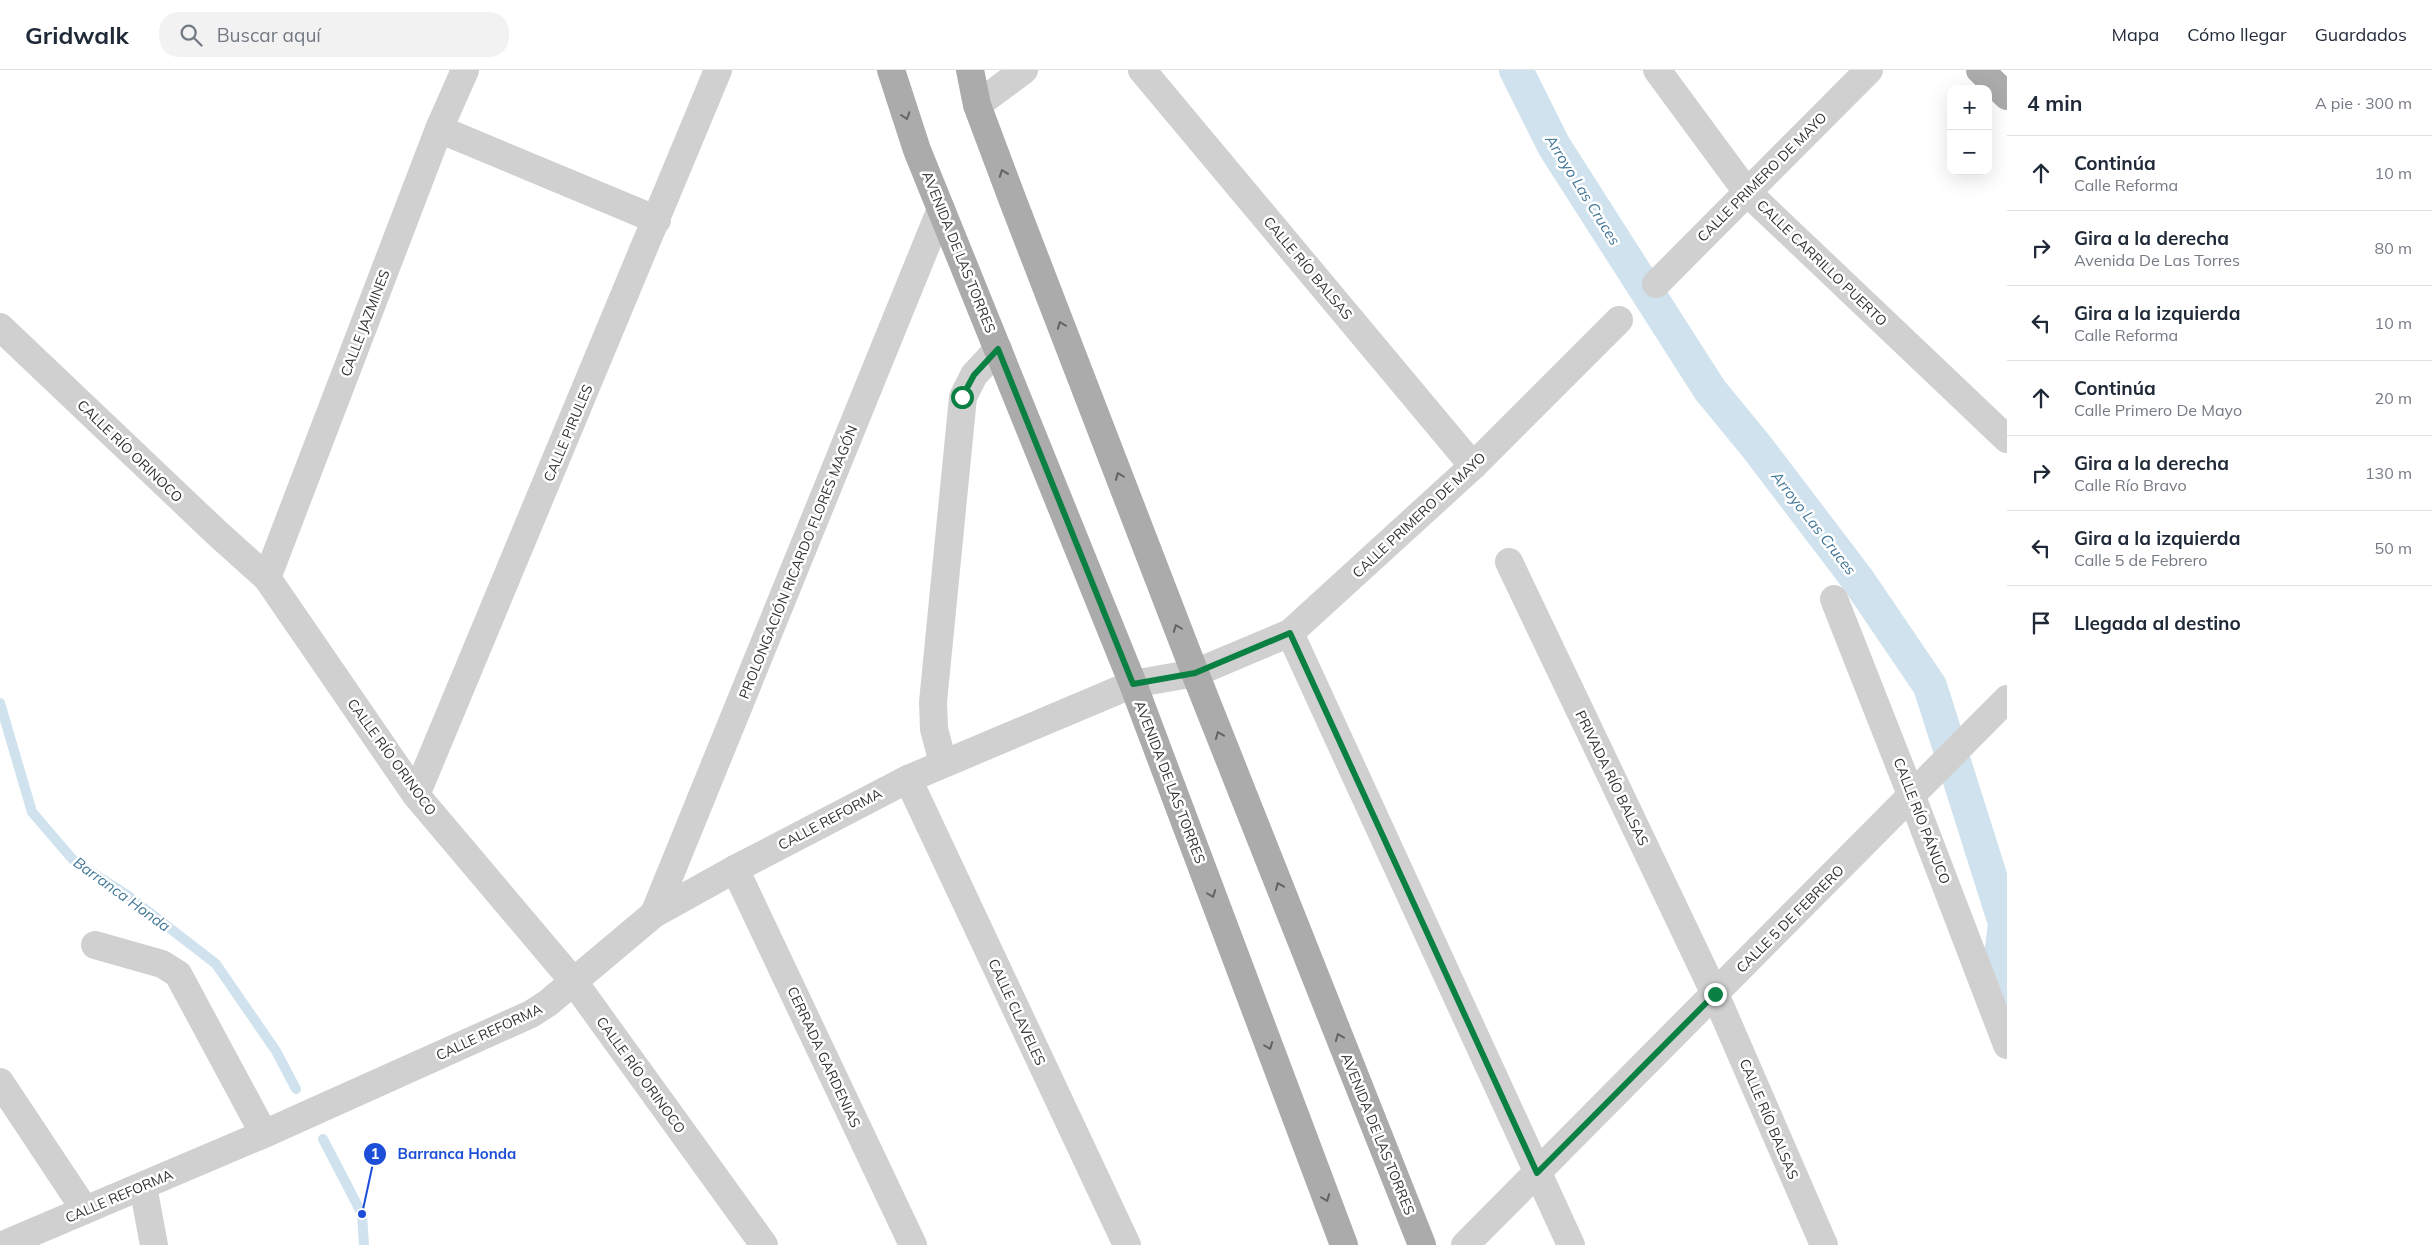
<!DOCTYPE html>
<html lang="es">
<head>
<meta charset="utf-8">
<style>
	:root { --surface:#fff; --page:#f2f2f3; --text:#1f2937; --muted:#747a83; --line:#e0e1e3 }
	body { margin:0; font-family:Mulish,sans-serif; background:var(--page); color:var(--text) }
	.controls { position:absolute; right:15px; top:15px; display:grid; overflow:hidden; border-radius:10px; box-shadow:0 5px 20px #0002 }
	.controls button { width:45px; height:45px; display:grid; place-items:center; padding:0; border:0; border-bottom:1px solid var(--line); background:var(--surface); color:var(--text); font:25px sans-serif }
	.stop { position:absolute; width:15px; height:15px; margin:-11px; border:4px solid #0b8043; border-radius:50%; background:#fff }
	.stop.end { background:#0b8043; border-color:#fff; box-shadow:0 1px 5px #0008 }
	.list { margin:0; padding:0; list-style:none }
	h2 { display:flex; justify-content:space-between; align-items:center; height:65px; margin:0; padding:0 20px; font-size:21px }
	h2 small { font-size:16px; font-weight:400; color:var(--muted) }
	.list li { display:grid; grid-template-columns:32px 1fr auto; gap:15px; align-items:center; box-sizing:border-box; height:75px; padding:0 20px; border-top:1px solid var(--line) }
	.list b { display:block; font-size:19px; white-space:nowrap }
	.list p { margin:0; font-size:16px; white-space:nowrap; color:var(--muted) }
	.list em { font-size:16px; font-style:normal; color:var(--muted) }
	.icon { flex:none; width:28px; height:28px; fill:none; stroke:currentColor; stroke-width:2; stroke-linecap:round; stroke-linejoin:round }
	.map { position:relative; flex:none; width:2007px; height:1175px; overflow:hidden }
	header { display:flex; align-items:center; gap:30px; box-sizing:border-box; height:70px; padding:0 25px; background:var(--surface); border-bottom:1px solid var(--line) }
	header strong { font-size:24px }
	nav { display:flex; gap:28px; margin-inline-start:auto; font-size:18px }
	.search { width:350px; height:45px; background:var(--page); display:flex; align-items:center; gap:12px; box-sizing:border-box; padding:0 18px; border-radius:20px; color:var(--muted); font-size:19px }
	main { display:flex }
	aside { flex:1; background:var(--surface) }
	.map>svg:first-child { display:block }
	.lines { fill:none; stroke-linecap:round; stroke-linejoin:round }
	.stream { stroke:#cfe2ee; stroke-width:10 }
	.canal { stroke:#cfe2ee; stroke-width:34 }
	.minor { stroke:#d0d0d0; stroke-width:28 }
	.major { stroke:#ababab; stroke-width:28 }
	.oneway { stroke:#636363 }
	.route { stroke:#0b8043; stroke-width:6 }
	.labels { text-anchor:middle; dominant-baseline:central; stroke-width:5; stroke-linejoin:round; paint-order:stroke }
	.street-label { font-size:14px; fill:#333; stroke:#fff }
	.water-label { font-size:15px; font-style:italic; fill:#3f7597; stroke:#fff }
	.leader { fill:none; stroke:#1d4ed8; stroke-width:2 }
	.callout-dot { fill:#1d4ed8; stroke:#fff; stroke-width:2 }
	.mark-label { font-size:15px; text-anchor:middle; font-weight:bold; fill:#fff }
	.callout-label { font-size:15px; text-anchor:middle; font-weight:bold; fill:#1d4ed8; stroke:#fff; stroke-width:5; stroke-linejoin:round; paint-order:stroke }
</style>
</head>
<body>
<header>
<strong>Gridwalk</strong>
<div class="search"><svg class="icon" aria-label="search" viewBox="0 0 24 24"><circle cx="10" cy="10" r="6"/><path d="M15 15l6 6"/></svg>Buscar aquí</div>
<nav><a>Mapa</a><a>Cómo llegar</a><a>Guardados</a></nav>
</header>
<main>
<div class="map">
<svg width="2007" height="1175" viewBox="0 0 2007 1175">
	<rect width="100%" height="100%" fill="#fff"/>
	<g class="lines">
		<!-- stream -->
		<g class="stream">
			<polyline points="0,633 32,742 74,791 127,825 216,894 276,981 296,1019"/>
			<polyline points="323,1069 362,1144 364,1175"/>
		</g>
		<!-- canal -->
		<polyline class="canal" points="1516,0 1554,76 1710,320 1756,376 1858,510 1930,616 2005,853 1997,920 2007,945"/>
		<!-- minor -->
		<g class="minor">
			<polyline points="1142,0 1473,396"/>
			<polyline points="1657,0 1747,122 2007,369"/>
			<polyline points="977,35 1024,0"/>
			<polyline points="439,59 657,150"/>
			<polyline points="1656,214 1869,0"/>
			<polyline points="0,257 218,464 267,508 416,725 574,912 764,1175"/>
			<polyline points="1509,492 1715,924 1824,1175"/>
			<polyline points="267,508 439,59 465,0"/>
			<polyline points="1834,529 1912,727 2007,975"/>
			<polyline points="1290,563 1571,1175"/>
			<polyline points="943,693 934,659 933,632 963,327 974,305 998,279"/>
			<polyline points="908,709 1127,1175"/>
			<polyline points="416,725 718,0"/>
			<polyline points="735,799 913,1175"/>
			<polyline points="654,844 941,139"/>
			<polyline points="95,875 162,894 178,904 264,1064"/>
			<polyline points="0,1012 85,1140"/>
			<polyline points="143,1116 154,1175"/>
			<polyline points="3,1175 264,1064 531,944 548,933 654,844 735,799 908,709 1133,614 1195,603 1290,563 1473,396 1619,250"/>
			<polyline points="1465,1175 2007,629"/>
		</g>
		<!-- major -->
		<g class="major">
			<polyline points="891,0 917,80 1133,614 1344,1175"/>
			<polyline points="970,0 977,35 1013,131 1195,603 1422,1175"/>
			<polyline points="1980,0 2007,26"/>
		</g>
	</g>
	<!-- one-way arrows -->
	<defs><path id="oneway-chevron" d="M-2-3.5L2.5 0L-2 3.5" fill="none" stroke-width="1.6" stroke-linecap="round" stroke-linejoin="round" transform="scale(1.25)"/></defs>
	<g class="oneway">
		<use href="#oneway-chevron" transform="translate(906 46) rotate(72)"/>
		<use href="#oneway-chevron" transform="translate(1003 103) rotate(-110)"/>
		<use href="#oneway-chevron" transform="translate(1061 255) rotate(-111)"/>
		<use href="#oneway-chevron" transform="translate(1119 406) rotate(-111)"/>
		<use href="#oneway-chevron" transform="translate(1177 558) rotate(-111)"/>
		<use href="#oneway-chevron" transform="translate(1219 665) rotate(-112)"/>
		<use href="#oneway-chevron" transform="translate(1279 816) rotate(-112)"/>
		<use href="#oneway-chevron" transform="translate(1212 824) rotate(69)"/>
		<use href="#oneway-chevron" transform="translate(1339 967) rotate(-112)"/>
		<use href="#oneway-chevron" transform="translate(1269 976) rotate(69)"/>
		<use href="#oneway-chevron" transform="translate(1326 1128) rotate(69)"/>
	</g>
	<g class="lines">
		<!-- route -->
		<polyline class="route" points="962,327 974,305 998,279 1133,614 1195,603 1290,563 1537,1103 1715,924"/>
	</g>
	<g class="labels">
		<!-- street labels -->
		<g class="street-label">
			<text transform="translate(1762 107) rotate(-45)">CALLE PRIMERO DE MAYO</text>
			<text transform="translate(959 182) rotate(68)">AVENIDA DE LAS TORRES</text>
			<text transform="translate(1822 193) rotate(44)">CALLE CARRILLO PUERTO</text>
			<text transform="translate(1308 198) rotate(50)">CALLE RÍO BALSAS</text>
			<text transform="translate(365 253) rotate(-69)">CALLE JAZMINES</text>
			<text transform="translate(568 363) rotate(-67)">CALLE PIRULES</text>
			<text transform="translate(130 381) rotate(44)">CALLE RÍO ORINOCO</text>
			<text transform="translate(1419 445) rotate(-43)">CALLE PRIMERO DE MAYO</text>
			<text transform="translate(798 492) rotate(-68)">PROLONGACIÓN RICARDO FLORES MAGÓN</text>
			<text transform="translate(392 687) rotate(54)">CALLE RÍO ORINOCO</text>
			<text transform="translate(1612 708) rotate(64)">PRIVADA RÍO BALSAS</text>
			<text transform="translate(1170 712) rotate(69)">AVENIDA DE LAS TORRES</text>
			<text transform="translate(830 749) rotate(-28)">CALLE REFORMA</text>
			<text transform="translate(1922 751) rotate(69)">CALLE RÍO PÁNUCO</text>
			<text transform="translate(1790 849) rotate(-45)">CALLE 5 DE FEBRERO</text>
			<text transform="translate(1017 942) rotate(65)">CALLE CLAVELES</text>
			<text transform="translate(489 962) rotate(-25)">CALLE REFORMA</text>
			<text transform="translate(824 987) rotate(65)">CERRADA GARDENIAS</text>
			<text transform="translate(641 1005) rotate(54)">CALLE RÍO ORINOCO</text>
			<text transform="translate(1769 1049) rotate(67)">CALLE RÍO BALSAS</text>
			<text transform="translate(1378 1064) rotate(68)">AVENIDA DE LAS TORRES</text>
			<text transform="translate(119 1126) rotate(-23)">CALLE REFORMA</text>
		</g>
		<!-- water labels -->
		<g class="water-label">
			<text transform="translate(1583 120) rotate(58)">Arroyo Las Cruces</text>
			<text transform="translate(1814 453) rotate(52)">Arroyo Las Cruces</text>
			<text transform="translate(122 824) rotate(36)">Barranca Honda</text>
		</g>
	</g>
	<!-- callouts -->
	<path class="leader" d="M362 1144L375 1084"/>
	<g class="callout-dot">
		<circle cx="362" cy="1144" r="5"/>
		<circle cx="375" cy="1084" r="12"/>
	</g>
	<g class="mark-label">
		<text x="375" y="1089">1</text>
	</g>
	<g class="callout-label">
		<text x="457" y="1089">Barranca Honda</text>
	</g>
</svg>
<div class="controls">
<button>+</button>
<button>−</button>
</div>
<div class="stop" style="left:962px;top:327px"></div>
<div class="stop end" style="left:1715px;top:924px"></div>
</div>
<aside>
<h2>4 min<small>A pie · 300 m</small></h2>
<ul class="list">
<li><svg class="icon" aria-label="ahead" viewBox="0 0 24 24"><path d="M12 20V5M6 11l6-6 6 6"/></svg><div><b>Continúa</b><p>Calle Reforma</p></div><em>10 m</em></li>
<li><svg class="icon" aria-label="right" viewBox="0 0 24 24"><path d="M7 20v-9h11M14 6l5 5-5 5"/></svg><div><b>Gira a la derecha</b><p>Avenida De Las Torres</p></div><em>80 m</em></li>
<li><svg class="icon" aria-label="left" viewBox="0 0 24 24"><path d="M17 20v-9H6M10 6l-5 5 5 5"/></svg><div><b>Gira a la izquierda</b><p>Calle Reforma</p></div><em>10 m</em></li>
<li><svg class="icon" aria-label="ahead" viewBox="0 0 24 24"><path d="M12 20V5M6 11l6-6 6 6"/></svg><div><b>Continúa</b><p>Calle Primero De Mayo</p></div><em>20 m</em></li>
<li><svg class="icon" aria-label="right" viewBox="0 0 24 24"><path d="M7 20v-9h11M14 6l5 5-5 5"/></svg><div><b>Gira a la derecha</b><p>Calle Río Bravo</p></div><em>130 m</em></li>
<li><svg class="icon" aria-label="left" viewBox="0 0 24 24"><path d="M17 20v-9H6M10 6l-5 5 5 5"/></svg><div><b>Gira a la izquierda</b><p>Calle 5 de Febrero</p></div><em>50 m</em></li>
<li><svg class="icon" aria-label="arrive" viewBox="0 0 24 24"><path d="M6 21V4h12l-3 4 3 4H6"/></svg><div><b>Llegada al destino</b></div></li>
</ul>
</aside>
</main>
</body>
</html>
